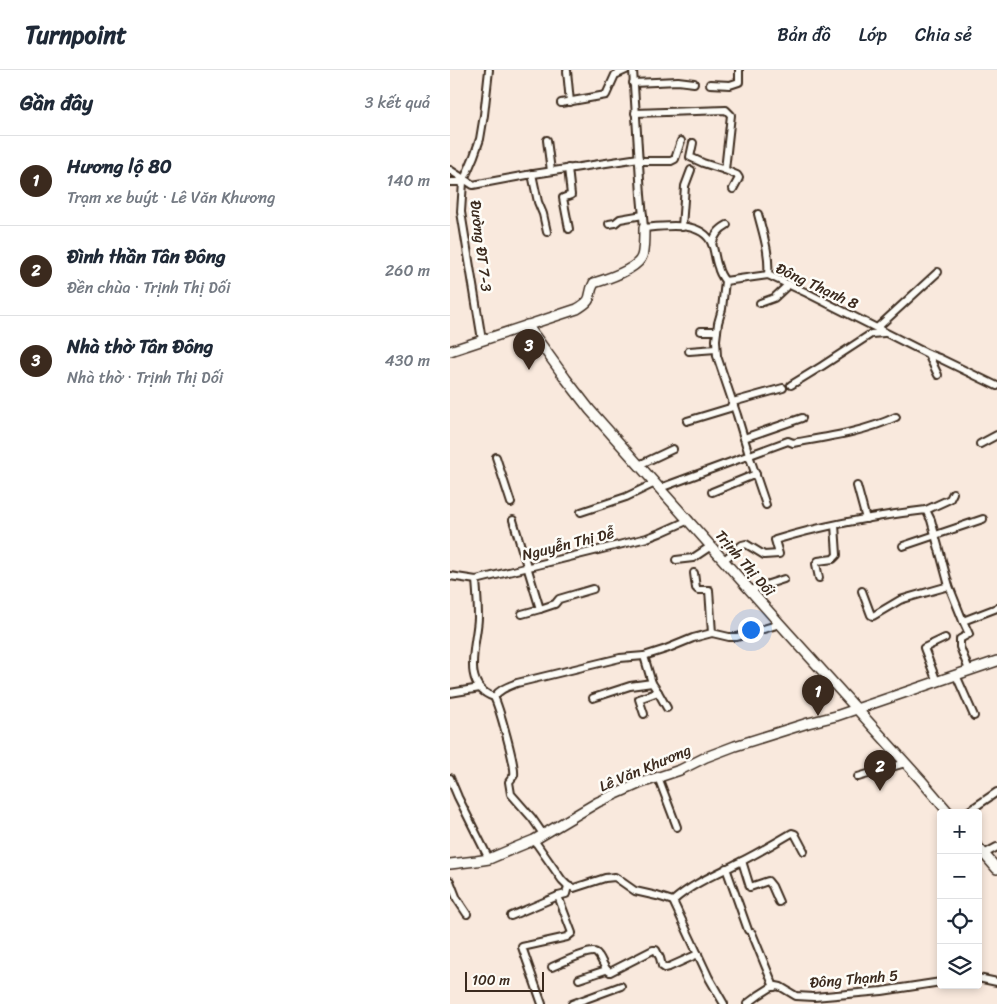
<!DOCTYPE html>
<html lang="vi">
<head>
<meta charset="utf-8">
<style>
	:root { --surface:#fff; --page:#f2f2f3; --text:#1f2937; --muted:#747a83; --line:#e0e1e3; --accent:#3b2a1e }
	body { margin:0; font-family:Sriracha,sans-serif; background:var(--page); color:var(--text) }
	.controls { position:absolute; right:15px; bottom:15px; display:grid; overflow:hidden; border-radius:5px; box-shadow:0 2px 8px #0003 }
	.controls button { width:45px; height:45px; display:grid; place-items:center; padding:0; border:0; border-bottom:1px solid var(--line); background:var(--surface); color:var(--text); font:25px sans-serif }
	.scale { position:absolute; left:15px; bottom:12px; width:79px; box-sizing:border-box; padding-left:5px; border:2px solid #3b2a1e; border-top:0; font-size:14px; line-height:18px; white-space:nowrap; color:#3b2a1e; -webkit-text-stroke:4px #fdfcf7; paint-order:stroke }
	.you { position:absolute; left:300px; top:559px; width:18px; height:18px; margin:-12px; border:4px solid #fff; border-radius:50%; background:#1a73e8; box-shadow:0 0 0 8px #1a73e833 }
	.badge { display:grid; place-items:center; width:32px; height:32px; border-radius:50%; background:var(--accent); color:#fff; font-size:16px; font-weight:700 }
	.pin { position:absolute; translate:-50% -41px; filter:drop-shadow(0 1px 2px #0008) }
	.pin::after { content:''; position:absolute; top:26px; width:18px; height:15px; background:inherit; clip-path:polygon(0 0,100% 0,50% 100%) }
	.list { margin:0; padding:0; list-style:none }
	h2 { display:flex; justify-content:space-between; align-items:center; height:65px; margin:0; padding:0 20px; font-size:21px }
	h2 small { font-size:16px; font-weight:400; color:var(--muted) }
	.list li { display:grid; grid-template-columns:32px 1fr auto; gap:15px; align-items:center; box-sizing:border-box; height:90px; padding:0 20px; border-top:1px solid var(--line) }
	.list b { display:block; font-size:19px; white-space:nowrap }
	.list p { margin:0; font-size:16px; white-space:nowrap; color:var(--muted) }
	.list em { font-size:16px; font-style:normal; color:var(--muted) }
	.icon { flex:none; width:28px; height:28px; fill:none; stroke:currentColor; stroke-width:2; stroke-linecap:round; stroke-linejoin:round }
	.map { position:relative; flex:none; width:547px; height:934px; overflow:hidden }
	header { display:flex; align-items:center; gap:30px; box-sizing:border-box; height:70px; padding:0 25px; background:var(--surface); border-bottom:1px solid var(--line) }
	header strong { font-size:24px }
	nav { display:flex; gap:28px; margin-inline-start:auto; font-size:18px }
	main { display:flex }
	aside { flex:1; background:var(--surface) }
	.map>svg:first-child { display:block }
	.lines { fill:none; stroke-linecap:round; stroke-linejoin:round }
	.street-casing { stroke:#3b2a1e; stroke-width:10 }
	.secondary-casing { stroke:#3b2a1e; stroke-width:12 }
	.street { stroke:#fdfcf7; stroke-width:6 }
	.secondary { stroke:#fdfcf7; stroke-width:9 }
	.labels { text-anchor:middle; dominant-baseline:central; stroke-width:5; stroke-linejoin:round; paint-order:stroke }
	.street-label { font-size:15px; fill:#3b2a1e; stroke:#fdfcf7 }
</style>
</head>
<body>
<header>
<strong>Turnpoint</strong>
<nav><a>Bản đồ</a><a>Lớp</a><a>Chia sẻ</a></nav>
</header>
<main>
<aside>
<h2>Gần đây<small>3 kết quả</small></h2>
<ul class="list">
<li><span class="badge">1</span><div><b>Hương lộ 80</b><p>Trạm xe buýt · Lê Văn Khương</p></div><em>140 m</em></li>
<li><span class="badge">2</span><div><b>Đình thần Tân Đông</b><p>Đền chùa · Trịnh Thị Dối</p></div><em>260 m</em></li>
<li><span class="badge">3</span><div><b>Nhà thờ Tân Đông</b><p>Nhà thờ · Trịnh Thị Dối</p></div><em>430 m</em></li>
</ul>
</aside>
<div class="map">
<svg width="547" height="934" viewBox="0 0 547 934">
	<rect width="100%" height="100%" fill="#f9e9dd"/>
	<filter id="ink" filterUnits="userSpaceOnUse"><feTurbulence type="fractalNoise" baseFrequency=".02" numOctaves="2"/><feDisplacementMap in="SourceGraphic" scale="10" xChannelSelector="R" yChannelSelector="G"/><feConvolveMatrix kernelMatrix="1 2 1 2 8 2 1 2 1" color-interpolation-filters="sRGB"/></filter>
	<g filter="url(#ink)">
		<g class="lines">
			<defs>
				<g id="street">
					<path d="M183,0L191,125L194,158C215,156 252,150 262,174C265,182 265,190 268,197C269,202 272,207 275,211L318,205L357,223L478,284L489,288L547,316"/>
					<polyline points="117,1 120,32"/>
					<polyline points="183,13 228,11 244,13"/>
					<polyline points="260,14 280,15 289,12 289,0"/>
					<polyline points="111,33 156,25 165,5 176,0"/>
					<polyline points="185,43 276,40 281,45 275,100 287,105 289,108 283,119"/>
					<polyline points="97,70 101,101"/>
					<polyline points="243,73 240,87 253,93 275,100"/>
					<polyline points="189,91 221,91 225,89 231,71"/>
					<polyline points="118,98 121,125 113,128 119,159"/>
					<polyline points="0,100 23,115 77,105 189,88"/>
					<polyline points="82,104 88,132 93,144 97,162"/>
					<polyline points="0,112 13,112"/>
					<path d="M308,144C313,164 320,183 318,205"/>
					<polyline points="159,154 165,153 170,149 193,145"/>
					<polyline points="232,157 235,116 241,100"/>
					<path d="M262,174C265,165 268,160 277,155"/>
					<polyline points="275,211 272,239 268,253 266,270 267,286 287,345 299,385 316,435"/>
					<polyline points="310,233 324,228 339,214"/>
					<polyline points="427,258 488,202"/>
					<polyline points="251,261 267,261"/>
					<polyline points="32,270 11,142 13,112 24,86 30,69 34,45 39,0"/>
					<polyline points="239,281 266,279"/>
					<polyline points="478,284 488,305"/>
					<polyline points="341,315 372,296 421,264 434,263"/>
					<polyline points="237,351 280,338 283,332 333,318"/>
					<polyline points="294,368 352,348"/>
					<polyline points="530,374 547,365"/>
					<polyline points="46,387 61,433"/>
					<polyline points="189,395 223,379"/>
					<polyline points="407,416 416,449"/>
					<path d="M210,418L338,371L343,373C377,367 414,362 446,347"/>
					<polyline points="262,422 306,404"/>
					<polyline points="476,440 500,429 503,423"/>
					<polyline points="131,442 176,427 205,413"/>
					<polyline points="63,450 90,539 105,534 109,529 143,519"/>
					<polyline points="453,476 533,449"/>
					<polyline points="226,490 243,488 261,476"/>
					<path d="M274,490L292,475L296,474L314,485L329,484L325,470C374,455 425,446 476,440L481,450L499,516L513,551"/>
					<polyline points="244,503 246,518 248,520 259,520 262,563"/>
					<polyline points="0,506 26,510 197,468 210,463 239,450"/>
					<polyline points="369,508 366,494 368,491 383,489 387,485 385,455"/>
					<path d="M26,510C27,522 28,536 28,548C27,574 10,616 44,627C49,636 66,697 64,705C63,707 61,709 59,712L61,724L82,748L93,764"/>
					<polyline points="300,520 334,509"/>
					<polyline points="412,521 421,545 423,546 450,530 460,527 499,516"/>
					<polyline points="72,544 90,539"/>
					<polyline points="194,586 202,613 208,622 189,629 194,644"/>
					<polyline points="519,600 510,577 510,569 519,564 513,551 547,538"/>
					<polyline points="506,605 524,646"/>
					<polyline points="487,612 474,578 495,568"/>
					<polyline points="208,622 217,638"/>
					<polyline points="0,623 30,618"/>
					<path d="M44,627C50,619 57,617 67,613L170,588L194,586L216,579L243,568L262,563L279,567H287L330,554"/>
					<polyline points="143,628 180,616 202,613"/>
					<polyline points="208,707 227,757"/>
					<polyline points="408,707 455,693"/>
					<polyline points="0,708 8,727 39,789"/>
					<polyline points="516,743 547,722"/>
					<path d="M84,770L112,810L118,816L124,818L155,808L165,807L185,821L207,826L223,831C243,813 267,804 290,792C308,783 325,773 342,763L345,764L354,781"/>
					<polyline points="534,784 547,777"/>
					<polyline points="292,791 300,817 318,811 322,816 329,832"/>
					<polyline points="276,798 298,860"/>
					<polyline points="0,811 7,829 17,844"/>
					<polyline points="223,831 259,908 274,934"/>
					<polyline points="61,846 108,826 116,824 118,816"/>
					<polyline points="302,863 324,917"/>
					<path d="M102,897C111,893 134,882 143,882C147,882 147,884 149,886C153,892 154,899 160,902L203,880H206L210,888L212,896L215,898L219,897L248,884"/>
					<polyline points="528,908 547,912"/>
					<polyline points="129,909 156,900"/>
					<polyline points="92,934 72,877 117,867 122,863 108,826"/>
					<polyline points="122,934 171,916"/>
					<polyline points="297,934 309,925 320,918 326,916 331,917 346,926 364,927 432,921 491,912"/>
				</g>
				<g id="secondary">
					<polyline points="77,255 116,309 140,340 330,554 471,710 499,743"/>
					<path d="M0,281L127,239C146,228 136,227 144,213C157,209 188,199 192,186C194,180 194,165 194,158"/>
					<polyline points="528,777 547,799"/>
					<polyline points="0,794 26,791 39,789 67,777 84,770 148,732 191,713 230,700 256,687 285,676 358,653 386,646 547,591"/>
				</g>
			</defs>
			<!-- street casing -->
			<use href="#street" class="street-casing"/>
			<!-- secondary casing -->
			<use href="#secondary" class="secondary-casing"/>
			<!-- street -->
			<use href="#street" class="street"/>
			<!-- secondary -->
			<use href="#secondary" class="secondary"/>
		</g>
	</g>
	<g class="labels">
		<!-- street labels -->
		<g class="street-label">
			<text transform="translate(31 176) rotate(83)">Đường ĐT 7-3</text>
			<text transform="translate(367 216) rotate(25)">Đông Thạnh 8</text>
			<text transform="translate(118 474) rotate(-14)">Nguyễn Thị Dễ</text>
			<text transform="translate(295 493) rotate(49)">Trịnh Thị Dối</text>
			<text transform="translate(195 698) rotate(-23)">Lê Văn Khương</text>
			<text transform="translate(404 909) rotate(-5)">Đông Thạnh 5</text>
		</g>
	</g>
</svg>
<div class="controls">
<button>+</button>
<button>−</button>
<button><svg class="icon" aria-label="locate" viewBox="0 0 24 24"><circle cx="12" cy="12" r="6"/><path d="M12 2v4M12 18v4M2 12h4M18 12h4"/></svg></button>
<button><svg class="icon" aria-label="layers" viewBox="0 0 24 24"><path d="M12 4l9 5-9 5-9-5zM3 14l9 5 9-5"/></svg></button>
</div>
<div class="scale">100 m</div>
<div class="you"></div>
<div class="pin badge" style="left:368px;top:646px">1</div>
<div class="pin badge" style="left:430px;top:721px">2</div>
<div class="pin badge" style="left:79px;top:300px">3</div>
</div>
</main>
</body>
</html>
